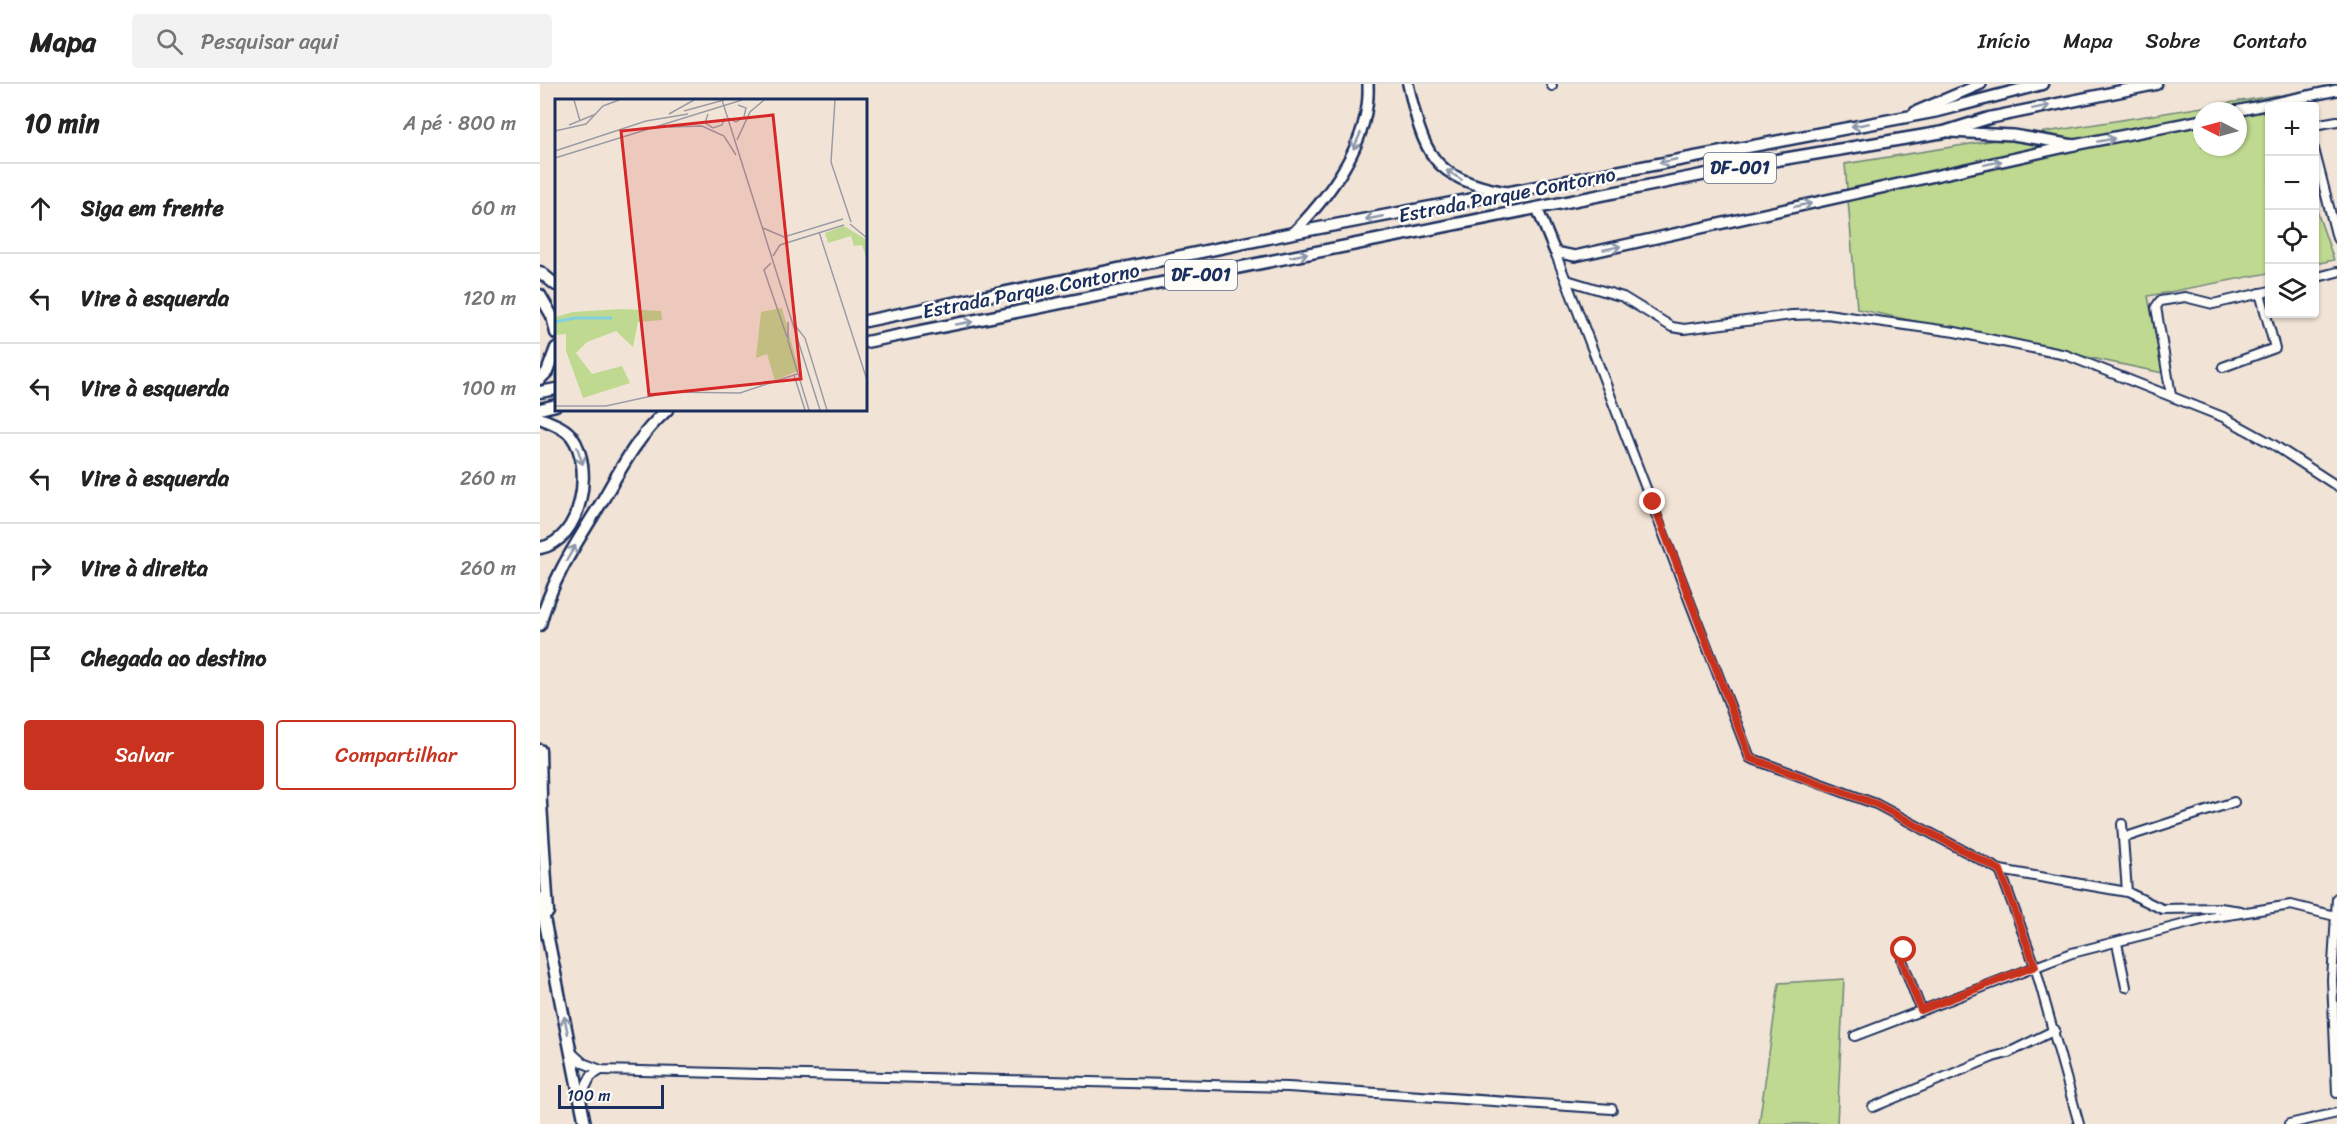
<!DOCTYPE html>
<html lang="pt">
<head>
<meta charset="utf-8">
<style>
	:root { --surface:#fff; --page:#f2f2f2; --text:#222; --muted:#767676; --line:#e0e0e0; --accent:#c8321e }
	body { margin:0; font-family:Sriracha,sans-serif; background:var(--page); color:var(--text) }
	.controls { position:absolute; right:18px; top:18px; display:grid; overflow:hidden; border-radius:6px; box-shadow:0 2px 4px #0004 }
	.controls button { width:54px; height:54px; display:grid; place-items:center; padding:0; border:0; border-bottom:2px solid var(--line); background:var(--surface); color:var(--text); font:30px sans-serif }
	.compass { position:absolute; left:1653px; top:18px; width:54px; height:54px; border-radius:50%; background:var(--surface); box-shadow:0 2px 4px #0004; rotate:276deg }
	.scale { position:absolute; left:18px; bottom:15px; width:106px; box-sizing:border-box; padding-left:6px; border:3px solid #1b2f5e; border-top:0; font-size:16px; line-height:21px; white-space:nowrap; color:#1b2f5e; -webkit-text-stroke:4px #fdfcf7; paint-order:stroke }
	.stop { position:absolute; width:18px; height:18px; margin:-14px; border:4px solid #c8321e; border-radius:50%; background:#fff }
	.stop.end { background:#c8321e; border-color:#fff; box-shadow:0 2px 6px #0008 }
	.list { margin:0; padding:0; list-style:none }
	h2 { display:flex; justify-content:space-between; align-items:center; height:78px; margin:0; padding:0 24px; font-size:26px }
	h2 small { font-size:20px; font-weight:400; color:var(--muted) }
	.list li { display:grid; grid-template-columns:39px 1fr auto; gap:18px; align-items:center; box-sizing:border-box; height:90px; padding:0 24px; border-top:2px solid var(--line) }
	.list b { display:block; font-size:22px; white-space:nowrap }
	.list em { font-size:20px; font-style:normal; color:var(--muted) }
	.actions { display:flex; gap:12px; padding:18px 24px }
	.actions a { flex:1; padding:14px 0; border:2px solid var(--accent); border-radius:6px; text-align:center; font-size:21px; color:var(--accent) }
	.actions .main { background:var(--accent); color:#fff }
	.icon { flex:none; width:33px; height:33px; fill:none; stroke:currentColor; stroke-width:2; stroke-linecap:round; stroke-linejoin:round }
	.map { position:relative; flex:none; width:1797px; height:1040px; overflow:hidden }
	header { display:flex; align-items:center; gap:36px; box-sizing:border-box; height:84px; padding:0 30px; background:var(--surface); border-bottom:2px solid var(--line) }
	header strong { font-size:28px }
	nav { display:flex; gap:33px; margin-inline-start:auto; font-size:21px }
	.search { width:420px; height:54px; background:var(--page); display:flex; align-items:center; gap:15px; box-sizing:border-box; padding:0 21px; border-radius:6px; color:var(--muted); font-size:22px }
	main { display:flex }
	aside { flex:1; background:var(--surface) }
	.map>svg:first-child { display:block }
	.green { fill:#bfd991; stroke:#6d8478; stroke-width:1.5; fill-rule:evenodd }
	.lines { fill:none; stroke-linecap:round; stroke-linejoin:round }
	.minor-casing { stroke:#1b2f5e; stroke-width:12 }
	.major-casing { stroke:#1b2f5e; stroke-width:14 }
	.highway-casing { stroke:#1b2f5e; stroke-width:15 }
	.minor { stroke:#fdfcf7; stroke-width:8 }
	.major { stroke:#fdfcf7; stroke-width:9 }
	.highway { stroke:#fdfcf7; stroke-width:10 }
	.oneway { stroke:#8c96aa }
	.route { stroke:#c8321e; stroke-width:8 }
	.labels { text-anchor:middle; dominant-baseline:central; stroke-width:5; stroke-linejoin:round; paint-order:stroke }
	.shield { fill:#fdfcf7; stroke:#5f6c8c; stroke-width:1.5 }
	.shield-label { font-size:18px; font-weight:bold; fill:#1b2f5e }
	.street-label { font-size:20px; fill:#1b2f5e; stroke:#fdfcf7 }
	.inset-river { fill:none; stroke:#81d0de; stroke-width:3 }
	.inset-road { fill:none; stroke:#9b9ca6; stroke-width:1.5 }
	.view { fill:#d62828; fill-opacity:0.15; stroke:#d62828; stroke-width:3 }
	.inset-edge { fill:none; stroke:#1b2f5e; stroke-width:3 }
</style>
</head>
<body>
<header>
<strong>Mapa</strong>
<div class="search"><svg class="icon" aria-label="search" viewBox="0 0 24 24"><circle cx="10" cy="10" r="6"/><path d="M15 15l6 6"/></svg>Pesquisar aqui</div>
<nav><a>Início</a><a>Mapa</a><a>Sobre</a><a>Contato</a></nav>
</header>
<main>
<aside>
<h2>10 min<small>A pé · 800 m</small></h2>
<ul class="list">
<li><svg class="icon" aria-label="ahead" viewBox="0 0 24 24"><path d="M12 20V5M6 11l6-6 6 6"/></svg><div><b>Siga em frente</b></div><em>60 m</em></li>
<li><svg class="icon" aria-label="left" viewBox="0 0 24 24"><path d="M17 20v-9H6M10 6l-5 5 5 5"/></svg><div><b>Vire à esquerda</b></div><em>120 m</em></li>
<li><svg class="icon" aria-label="left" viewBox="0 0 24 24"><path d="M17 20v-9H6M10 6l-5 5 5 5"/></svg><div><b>Vire à esquerda</b></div><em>100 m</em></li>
<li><svg class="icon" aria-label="left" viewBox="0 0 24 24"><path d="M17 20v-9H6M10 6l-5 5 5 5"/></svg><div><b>Vire à esquerda</b></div><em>260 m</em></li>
<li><svg class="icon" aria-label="right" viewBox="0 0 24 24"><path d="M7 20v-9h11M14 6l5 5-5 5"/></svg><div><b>Vire à direita</b></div><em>260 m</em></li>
<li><svg class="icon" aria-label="arrive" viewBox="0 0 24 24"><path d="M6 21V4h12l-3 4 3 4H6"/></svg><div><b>Chegada ao destino</b></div></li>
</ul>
<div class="actions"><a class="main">Salvar</a><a>Compartilhar</a></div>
</aside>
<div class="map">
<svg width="1797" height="1040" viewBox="0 0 1797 1040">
	<rect width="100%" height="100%" fill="#f1e4d6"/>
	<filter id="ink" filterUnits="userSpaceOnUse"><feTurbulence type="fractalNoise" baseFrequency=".0167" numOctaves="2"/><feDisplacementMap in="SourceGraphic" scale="12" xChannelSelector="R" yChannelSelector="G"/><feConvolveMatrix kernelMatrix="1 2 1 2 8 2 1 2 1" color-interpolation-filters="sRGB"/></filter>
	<g filter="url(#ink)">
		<!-- green -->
		<g class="green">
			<path d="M1738,11L1742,22H1730L1729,189L1608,212L1623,289L1317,225L1305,80ZM1662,27H1698V63H1662Z"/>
			<polygon points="1774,119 1794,176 1775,180 1774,180"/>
			<polygon points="1304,895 1297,1040 1219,1040 1239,899"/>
		</g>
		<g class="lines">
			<defs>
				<g id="minor">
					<polyline points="1011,0 1012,2"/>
					<polyline points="1774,41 1797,37"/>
					<polyline points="1774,65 1797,154"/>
					<polyline points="1015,168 1210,674 1336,720 1460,786 1587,808 1622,825 1680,824 1701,827"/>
					<polyline points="1774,194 1797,188"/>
					<polyline points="1027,196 1083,213 1132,243 1144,245 1252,231 1287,230 1415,248 1526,271 1683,333 1734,361 1797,402"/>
					<polyline points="1683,283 1735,264 1720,209"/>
					<polyline points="1631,311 1616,223 1620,217 1645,213 1673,220 1730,207"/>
					<polyline points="1582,740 1587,808"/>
					<polyline points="1583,754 1694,718"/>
					<polyline points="1460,786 1495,882 1539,1040"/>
					<polyline points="1797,814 1792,896 1797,1009"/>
					<polyline points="1577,859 1586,903"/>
					<polyline points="1363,866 1362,876 1381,926"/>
					<polyline points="1315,952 1532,869 1669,834 1751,821 1795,832"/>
					<polyline points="32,969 43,979 61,986 748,1003 1072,1025"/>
					<polyline points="41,1012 51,992 61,986"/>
					<polyline points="1333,1023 1453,973 1468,969 1515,946"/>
					<polyline points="1749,1040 1797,1029"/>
				</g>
				<g id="major">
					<path d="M868,0C884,70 891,94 966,108"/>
					<polyline points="1696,27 1797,6"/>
					<polyline points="1375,28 1441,0"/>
					<polyline points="1409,48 1473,51 1534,61 1662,36"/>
					<polyline points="997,124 1015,168 1035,172 1534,61"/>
					<path d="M753,149C791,110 831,57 828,0"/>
				</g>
				<g id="highway">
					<polyline points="0,188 16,201"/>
					<polyline points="0,211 12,232 16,249"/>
					<polyline points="326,237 753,149 1398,27 1502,0"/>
					<polyline points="326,258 1237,76 1404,48 1449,34 1616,0"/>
					<polyline points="0,295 7,288 16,264"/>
					<polyline points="0,308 16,305"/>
					<polyline points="0,325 16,321"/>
					<path d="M0,334C11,339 25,343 32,353C54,383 42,457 0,464"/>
					<path d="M0,541C11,496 37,458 61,419C82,383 96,354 127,326"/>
					<polyline points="0,666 1,711"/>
					<polyline points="0,704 8,828"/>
					<polyline points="0,814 45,1040"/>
				</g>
			</defs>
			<!-- minor casing -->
			<use href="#minor" class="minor-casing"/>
			<!-- major casing -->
			<use href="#major" class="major-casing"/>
			<!-- highway casing -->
			<use href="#highway" class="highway-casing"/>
			<!-- minor -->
			<use href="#minor" class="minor"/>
			<!-- major -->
			<use href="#major" class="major"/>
			<!-- highway -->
			<use href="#highway" class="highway"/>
		</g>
		<!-- one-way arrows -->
		<defs><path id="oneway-shaft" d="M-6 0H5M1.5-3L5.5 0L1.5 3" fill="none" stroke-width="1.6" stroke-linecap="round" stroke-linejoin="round" transform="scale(1.5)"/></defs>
		<g class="oneway">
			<use href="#oneway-shaft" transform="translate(1501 23) rotate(-12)"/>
			<use href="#oneway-shaft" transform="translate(1320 41) rotate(170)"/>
			<use href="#oneway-shaft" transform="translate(1566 56) rotate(-10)"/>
			<use href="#oneway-shaft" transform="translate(817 57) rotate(114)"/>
			<use href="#oneway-shaft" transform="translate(1128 77) rotate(169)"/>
			<use href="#oneway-shaft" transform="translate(1453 79) rotate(-12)"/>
			<use href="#oneway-shaft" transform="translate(914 91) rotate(-148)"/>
			<use href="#oneway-shaft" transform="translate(1263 121) rotate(-12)"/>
			<use href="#oneway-shaft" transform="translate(834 134) rotate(169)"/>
			<use href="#oneway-shaft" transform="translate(1072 164) rotate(-12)"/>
			<use href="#oneway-shaft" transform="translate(759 171) rotate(-11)"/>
			<use href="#oneway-shaft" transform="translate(424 239) rotate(-10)"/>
			<use href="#oneway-shaft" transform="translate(40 372) rotate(72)"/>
			<use href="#oneway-shaft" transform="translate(31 469) rotate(-59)"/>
			<use href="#oneway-shaft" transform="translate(26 941) rotate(-102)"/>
		</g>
	</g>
	<g class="lines" filter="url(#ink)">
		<!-- route -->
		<polyline class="route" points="1113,418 1210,674 1336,720 1460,786 1495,882 1381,926 1362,876 1364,866"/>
	</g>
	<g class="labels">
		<!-- shield labels -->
		<g class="shield">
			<rect x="1164" y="69" width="72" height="30" rx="4.5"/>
			<rect x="625" y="176" width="72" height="30" rx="4.5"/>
		</g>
		<g class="shield-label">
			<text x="1200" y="84">DF-001</text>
			<text x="661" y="191">DF-001</text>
		</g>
		<!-- street labels -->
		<g class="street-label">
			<text transform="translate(967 111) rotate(-11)">Estrada Parque Contorno</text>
			<text transform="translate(491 207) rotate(-11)">Estrada Parque Contorno</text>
		</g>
	</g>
	<!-- overview -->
	<g transform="translate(15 15)">
		<rect width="312" height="312" fill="#f1e4d6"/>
		<path d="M289,127L312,141V161L307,146L299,147L296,137L273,144L270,134ZM227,209L244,271L220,282L212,255L201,259L206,213ZM66,210L106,212L107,221L83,223L78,248L61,232L32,243L21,254L37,275L67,267L75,284L28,299L11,252V235L0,236V218L18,213Z" fill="#bfd991"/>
		<path class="inset-river" d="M0,223L20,219H57"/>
		<path class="inset-road" d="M19,1L25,22M167,1L265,311M280,1L276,63L296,123M129,12L169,1M114,15L139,1M153,15L150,24L158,29L167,26L170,19M173,19L181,23L189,18L191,9L183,6M14,26L41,15M114,28L147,27L169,37L181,56M0,32L31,25L48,7L64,1M182,41L195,13L209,1M0,52L91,22L133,15M0,59L187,1M295,125L312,139M208,129L229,138L288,120M264,133L312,281M218,157L225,146L289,126M216,164L209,171L232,238M233,223V242L254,311M239,225L250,239L272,311M239,276L250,311M0,307H51L115,293L185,294L242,275"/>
		<path class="view" d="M218,16L246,280L94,296L66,32Z"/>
		<rect width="312" height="312" class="inset-edge"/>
	</g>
</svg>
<div class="controls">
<button>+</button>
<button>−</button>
<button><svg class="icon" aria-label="locate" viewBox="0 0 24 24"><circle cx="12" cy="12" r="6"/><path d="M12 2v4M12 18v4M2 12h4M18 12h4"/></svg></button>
<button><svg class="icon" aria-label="layers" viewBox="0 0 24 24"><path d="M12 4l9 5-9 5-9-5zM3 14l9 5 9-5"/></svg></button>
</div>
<svg class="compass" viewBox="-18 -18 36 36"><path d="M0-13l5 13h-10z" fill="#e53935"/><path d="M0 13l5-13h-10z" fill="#767676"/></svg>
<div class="scale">100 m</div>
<div class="stop" style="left:1364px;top:866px"></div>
<div class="stop end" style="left:1113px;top:418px"></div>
</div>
</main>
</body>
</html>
